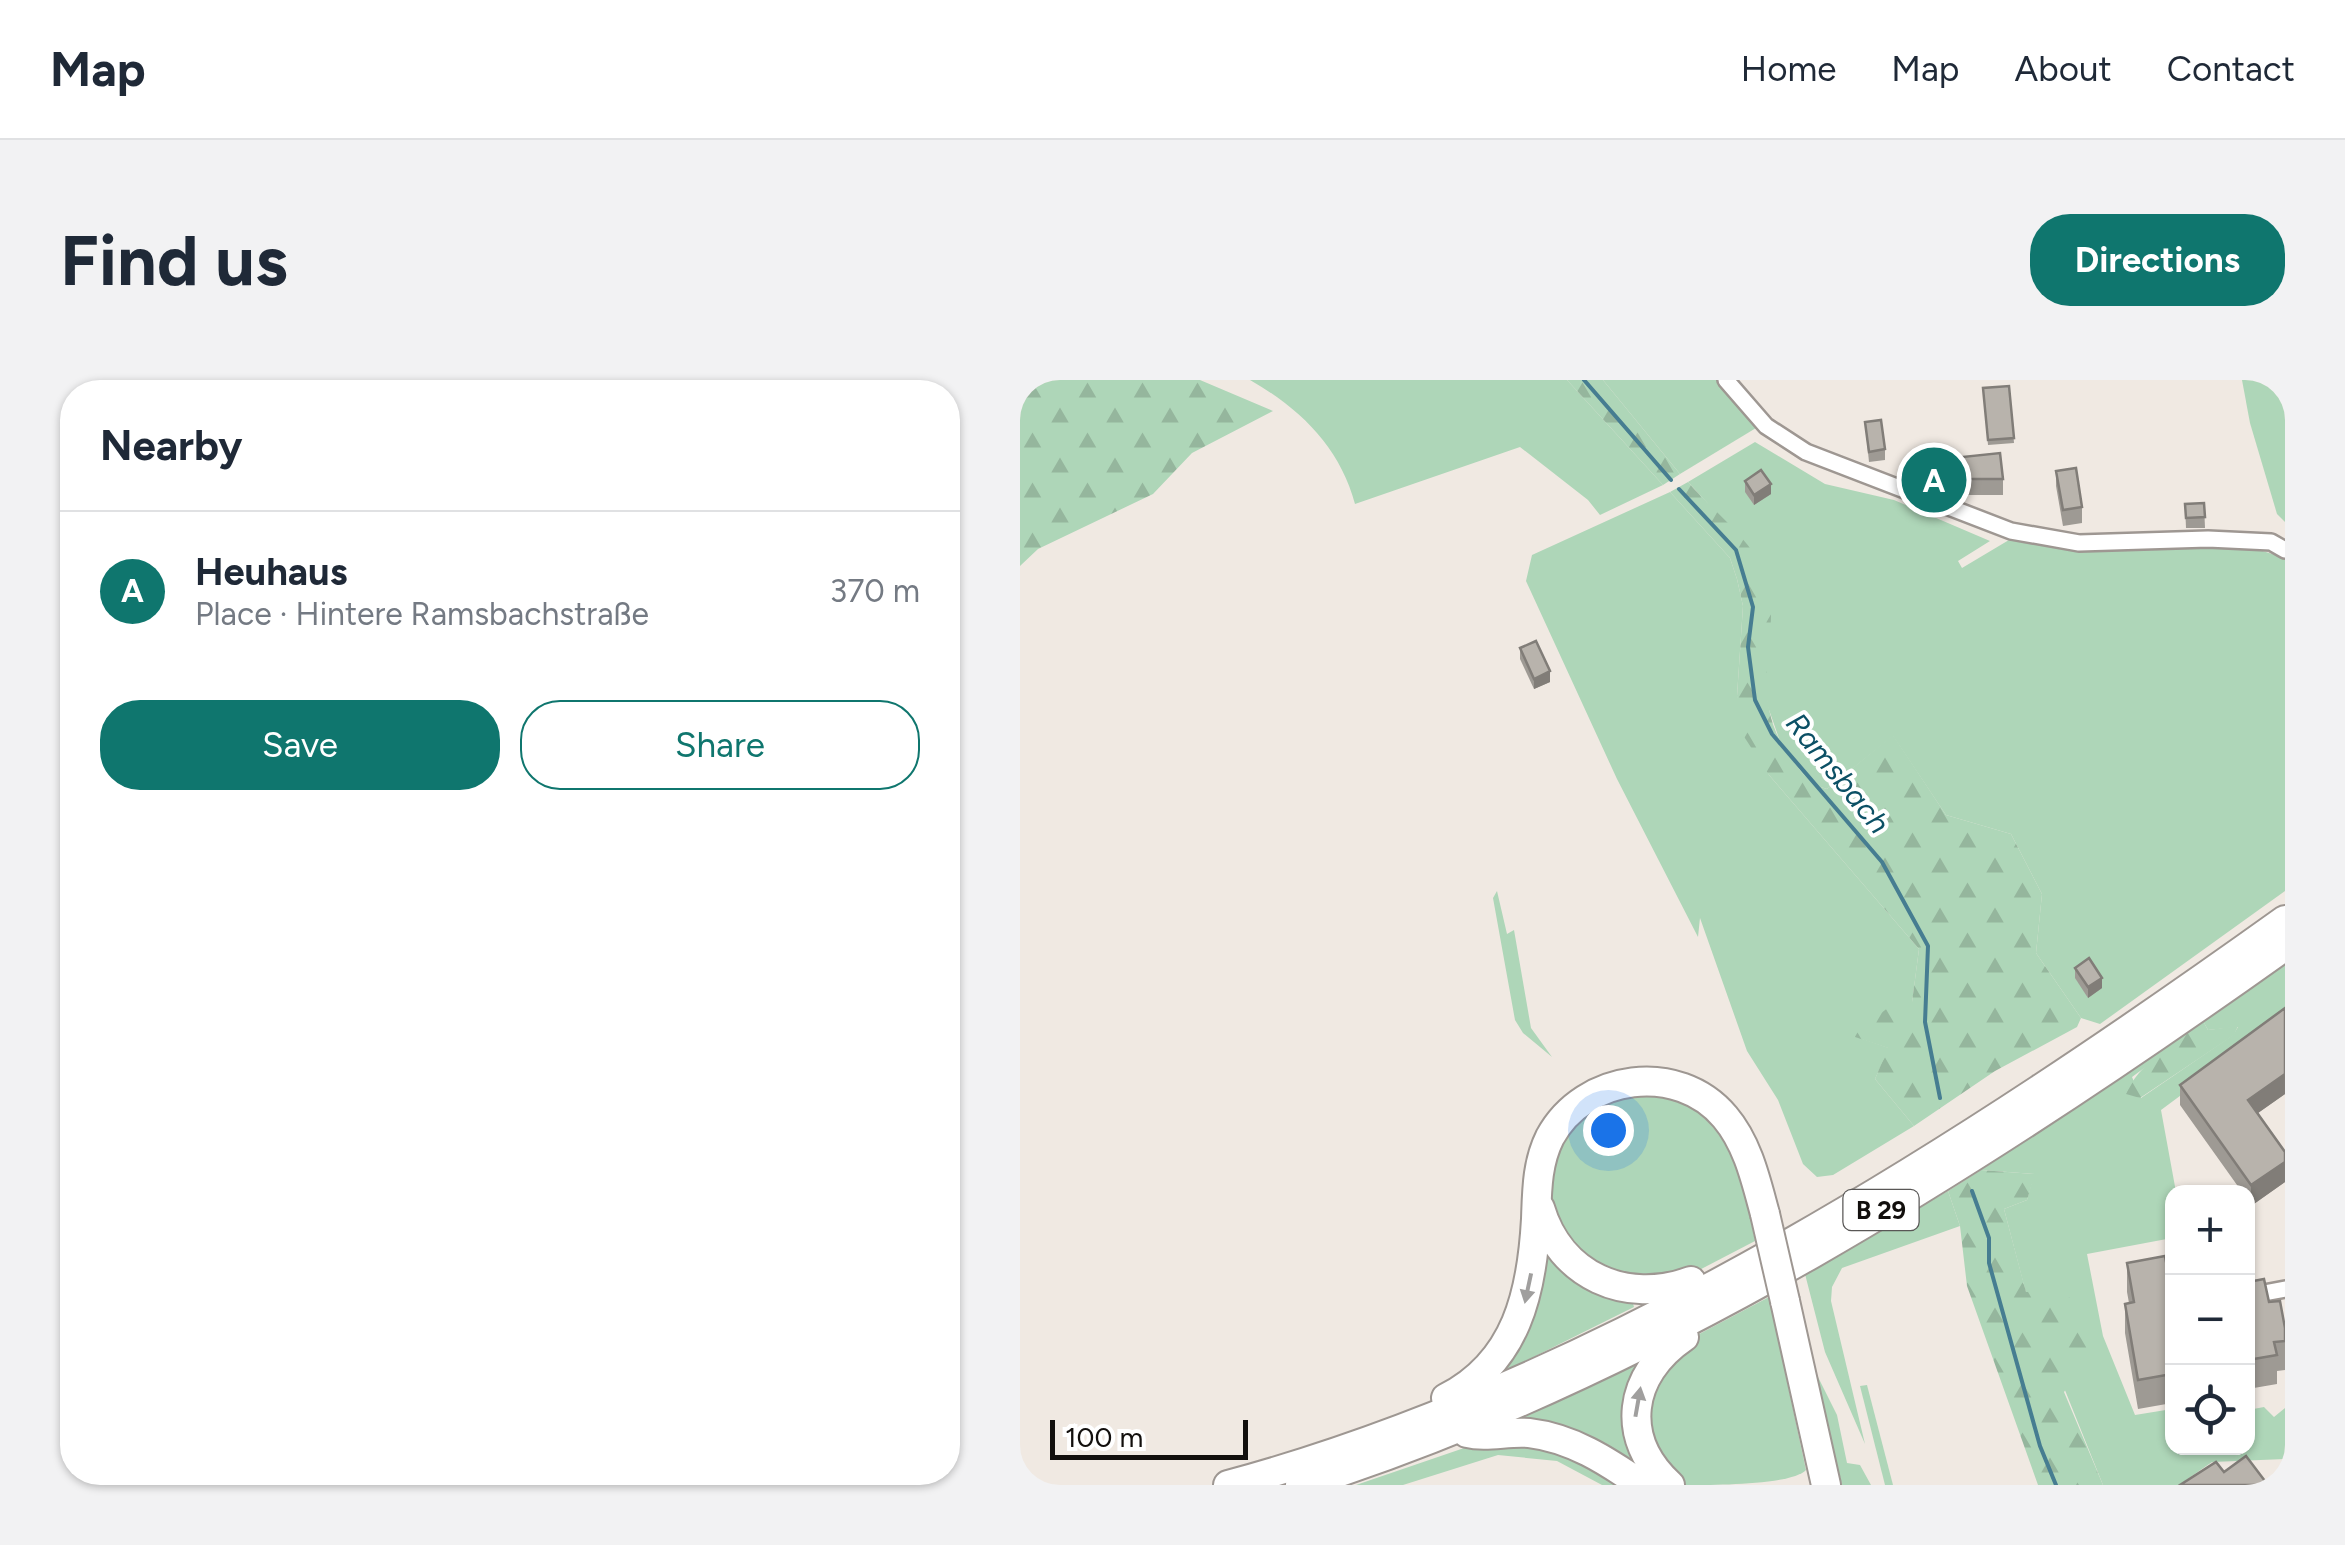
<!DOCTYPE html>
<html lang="en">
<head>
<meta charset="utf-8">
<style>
	:root { --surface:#fff; --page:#f2f2f3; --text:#1f2937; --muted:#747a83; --line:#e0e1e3; --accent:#0f766e }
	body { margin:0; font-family:Figtree,sans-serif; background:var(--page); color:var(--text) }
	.controls { position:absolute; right:30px; bottom:30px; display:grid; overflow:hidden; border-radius:20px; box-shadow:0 2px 8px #0004 }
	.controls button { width:90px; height:90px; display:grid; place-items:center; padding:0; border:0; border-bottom:2px solid var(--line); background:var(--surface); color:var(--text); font:50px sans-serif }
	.scale { position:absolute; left:30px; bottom:25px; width:198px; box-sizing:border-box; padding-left:10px; border:5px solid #120f0d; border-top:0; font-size:28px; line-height:35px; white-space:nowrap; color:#120f0d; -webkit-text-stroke:8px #fff; paint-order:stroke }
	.you { position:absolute; left:588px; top:750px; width:35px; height:35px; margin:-25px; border:8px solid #fff; border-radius:50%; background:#1a73e8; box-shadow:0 0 0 15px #1a73e833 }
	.badge { display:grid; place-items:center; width:65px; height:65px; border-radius:50%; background:var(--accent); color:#fff; font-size:32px; font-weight:700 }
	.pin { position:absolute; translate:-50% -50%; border:5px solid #fff; box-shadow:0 2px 10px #0006 }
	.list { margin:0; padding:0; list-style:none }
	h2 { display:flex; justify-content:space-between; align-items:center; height:130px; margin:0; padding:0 40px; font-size:42px }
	h2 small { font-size:32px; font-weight:400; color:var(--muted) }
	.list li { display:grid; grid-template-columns:65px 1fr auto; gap:30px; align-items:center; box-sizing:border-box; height:160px; padding:0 40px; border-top:2px solid var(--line) }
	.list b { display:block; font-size:38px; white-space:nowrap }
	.list p { margin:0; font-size:32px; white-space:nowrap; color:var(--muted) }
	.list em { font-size:32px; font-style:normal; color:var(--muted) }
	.actions { display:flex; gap:20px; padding:30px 40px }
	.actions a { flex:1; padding:22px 0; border:2px solid var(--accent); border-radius:40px; text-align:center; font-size:35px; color:var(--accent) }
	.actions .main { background:var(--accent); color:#fff }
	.icon { flex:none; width:55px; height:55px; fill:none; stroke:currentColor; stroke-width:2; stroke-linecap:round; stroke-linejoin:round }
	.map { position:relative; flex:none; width:1265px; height:1105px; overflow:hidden; border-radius:40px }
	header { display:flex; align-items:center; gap:60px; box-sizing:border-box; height:140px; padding:0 50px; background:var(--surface); border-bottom:2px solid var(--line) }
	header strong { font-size:48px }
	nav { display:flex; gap:55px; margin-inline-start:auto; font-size:35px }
	.intro { display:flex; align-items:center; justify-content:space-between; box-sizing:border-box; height:240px; padding:0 60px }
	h1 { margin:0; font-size:70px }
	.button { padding:25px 45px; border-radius:40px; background:var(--accent); color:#fff; font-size:35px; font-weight:700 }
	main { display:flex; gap:60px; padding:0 60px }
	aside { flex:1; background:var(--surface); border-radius:40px; box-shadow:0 2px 8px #0004 }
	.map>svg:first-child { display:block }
	.grass { fill:#aed6b8 }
	.forest { fill:url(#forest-firs) }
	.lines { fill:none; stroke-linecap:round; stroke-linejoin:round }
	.stream { stroke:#467d91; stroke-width:4 }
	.street-casing { stroke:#9e9792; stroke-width:20 }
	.highway-casing { stroke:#9e9792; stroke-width:32 }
	.street { stroke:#fff; stroke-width:15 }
	.highway { stroke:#fff; stroke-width:28 }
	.highway-bridge-casing { stroke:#9e9792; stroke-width:32; stroke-linecap:butt }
	.highway-bridge { stroke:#fff; stroke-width:28 }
	.wall { fill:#9e9a94 }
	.shaded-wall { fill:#817d78 }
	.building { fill:#b8b3ac; stroke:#817d78; stroke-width:2.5 }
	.oneway { fill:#a09f9e }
	.labels { text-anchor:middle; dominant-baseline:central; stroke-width:8; stroke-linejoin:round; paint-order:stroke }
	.shield { fill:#fff; stroke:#595756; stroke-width:2.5 }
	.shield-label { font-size:25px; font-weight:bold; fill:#120f0d }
	.water-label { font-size:30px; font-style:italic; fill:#0b5065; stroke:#fff }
</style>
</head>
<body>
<header>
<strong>Map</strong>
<nav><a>Home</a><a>Map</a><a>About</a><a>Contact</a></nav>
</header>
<div class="intro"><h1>Find us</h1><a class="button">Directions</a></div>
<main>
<aside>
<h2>Nearby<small></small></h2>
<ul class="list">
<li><span class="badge">A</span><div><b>Heuhaus</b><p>Place · Hintere Ramsbachstraße</p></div><em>370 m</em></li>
</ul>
<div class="actions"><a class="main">Save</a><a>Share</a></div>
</aside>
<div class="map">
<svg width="1265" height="1105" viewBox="0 0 1265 1105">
	<defs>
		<pattern id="forest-firs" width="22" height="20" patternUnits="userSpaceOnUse" patternTransform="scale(2.5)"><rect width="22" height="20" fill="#aed6b8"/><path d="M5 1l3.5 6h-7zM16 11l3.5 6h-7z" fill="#95b69d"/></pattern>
	</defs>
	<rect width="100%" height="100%" fill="#f0e9e2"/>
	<!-- grass -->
	<g class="grass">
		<path d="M230,0H547L643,105L580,135L568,120L500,67L335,124C320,68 281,29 230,0Z"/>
		<polygon points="583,0 698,0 736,48 660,94"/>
		<polygon points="1222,0 1265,0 1265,142 1257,134 1230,43"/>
		<polygon points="735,62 805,104 874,120 970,161 938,181 942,188 994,157 1197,164 1233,168 1265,178 1265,511 1080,644 1061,638 1016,573 1022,514 991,454 926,435 873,356 807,409 791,404 762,367 748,327 725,164 668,102"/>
		<polygon points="650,112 710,178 717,199 723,226 717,316 749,395 899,569 892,623 834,656 869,668 855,699 894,746 813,795 797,797 783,784 758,720 727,671 680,538 678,557 597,399 506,201 512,175"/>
		<polygon points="477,511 487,554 494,550 511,648 532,677 503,653 495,640 473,518"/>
		<polygon points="1265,583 1265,638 1141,730 1156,812 1152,812 1152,858 1067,874 1083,956 1115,1035 1152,1029 1152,1068 1228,1068 1228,1030 1244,1027 1254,1037 1265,1028 1265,1079 1192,1082 1159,1105 1083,1105 1006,913 984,829 1007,820 1014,794 961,790 1153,660 1150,669 1112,697 1121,718 1213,655 1218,647 1188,650 1183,641"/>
		<path d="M608,713C702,712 720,784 735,861L662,899L605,901L556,873L530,825L533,773L565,730Z"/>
		<polygon points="928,811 940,846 822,888 812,907 811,921 845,1064 805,972 785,894"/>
		<polygon points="520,854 612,920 614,927 467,1000"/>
		<path d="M749,917L786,1090C772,1105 693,1105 666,1105L629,1074L625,1011L666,961Z"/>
		<polygon points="624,979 626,1094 500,1042 501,1038"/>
		<polygon points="792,985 817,1035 827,1083 840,1085 851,1105 822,1105"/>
		<polygon points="847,1005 873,1105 865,1105 840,1006"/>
		<polygon points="482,1061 540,1069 605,1105 582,1105 537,1081 478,1075 383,1105 336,1105 450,1066"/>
	</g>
	<!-- forest -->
	<g class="forest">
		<polygon points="0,0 180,0 253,31 172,73 133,114 18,169 0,186"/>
		<polygon points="547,0 583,0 660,94 643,105"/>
		<path d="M668,102C691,129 728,157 743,189C769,247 719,311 773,381C784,395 789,404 807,409L873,355L926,435L991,454L1022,514L1016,573L1061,638L1057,647L975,691L894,746L855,699L868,668L832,656L874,623L892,622L899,569L749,395L721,352L717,316L723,226L717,199L710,178L650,112Z"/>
		<path d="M1183,641L1188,650L1218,646L1214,655L1120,718L1106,714C1116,687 1159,656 1183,641Z"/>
		<polygon points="961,790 1015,794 1007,820 984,829 1006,912 1046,911 1075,969 1044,1012 1083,1105 1018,1105 947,906 940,846 928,811"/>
	</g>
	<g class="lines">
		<!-- stream -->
		<g class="stream">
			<polyline points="564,0 651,100"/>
			<polyline points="659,109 716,170 733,227 728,267 735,320 752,354 862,482 908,566 905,642 920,718"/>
			<polyline points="952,811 969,858 969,883 1020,1066 1036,1105"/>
		</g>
		<defs>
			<g id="street">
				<polyline points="706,0 746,46 786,72 991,151 1059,163 1188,159 1251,162 1265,170"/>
				<polyline points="1228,916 1265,909"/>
			</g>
			<g id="highway">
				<path d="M520,828C540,896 606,925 671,901"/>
				<polyline points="765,921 806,1105"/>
				<path d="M426,1018C497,982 512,912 516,839C517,810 517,783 530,757C564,694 658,681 705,737C728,764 736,801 745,834"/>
				<path d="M447,1053C467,1058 488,1051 509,1053C552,1058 587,1081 622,1105"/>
				<path d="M208,1105C586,1003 949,766 1265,540"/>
				<path d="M280,1105C628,996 969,777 1265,566"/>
				<path d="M650,1105C599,1058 608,995 664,957"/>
			</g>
		</defs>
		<!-- street casing -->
		<use href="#street" class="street-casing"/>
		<!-- highway casing -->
		<use href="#highway" class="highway-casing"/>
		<!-- street -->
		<use href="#street" class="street"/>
		<!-- highway -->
		<use href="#highway" class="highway"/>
		<defs>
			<polyline id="highway-bridge" points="745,834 765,921"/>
		</defs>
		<!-- highway-bridge casing -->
		<use href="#highway-bridge" class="highway-bridge-casing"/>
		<!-- highway-bridge -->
		<use href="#highway-bridge" class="highway-bridge"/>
	</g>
	<!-- wall -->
	<g class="wall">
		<polygon points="989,6 994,63 968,65 963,8"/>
		<polygon points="845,42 865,69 865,80 849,82"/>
		<polygon points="942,77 983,99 983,115 944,115"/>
		<polygon points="910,88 920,88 919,108 908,107"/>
		<polygon points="1036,91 1062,127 1062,143 1043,146 1036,106"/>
		<polygon points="725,101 751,114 734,125 725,112"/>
		<polygon points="1184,123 1185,148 1166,148 1165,124"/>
		<polygon points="500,268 530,302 514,309 500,279"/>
		<polygon points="1055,588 1082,608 1068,618 1055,598"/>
		<polygon points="1160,705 1265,714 1238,733 1265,772 1265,802 1231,826 1228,821 1228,812 1222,812 1160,725"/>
		<polygon points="1107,883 1152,915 1152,1023 1118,1029 1105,953 1105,924 1109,923 1107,912"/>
		<polygon points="1228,902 1249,922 1265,948 1265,990 1257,991 1257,1004 1228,1009"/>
	</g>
	<!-- shaded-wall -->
	<g class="shaded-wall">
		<polygon points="751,104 751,114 734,125 734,115"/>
		<polygon points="530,291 530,302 514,309 514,299"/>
		<polygon points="1082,598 1082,608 1068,618 1068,607"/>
		<polygon points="1265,694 1265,714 1228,740 1228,720"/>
		<polygon points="1265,782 1265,802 1231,826 1231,805"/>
	</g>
	<!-- building -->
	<g class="building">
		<polygon points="989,6 994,58 968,60 963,8"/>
		<polygon points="861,40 865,69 849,72 845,42"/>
		<polygon points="980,73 983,99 944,99 942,77"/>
		<polygon points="910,88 920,88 919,102 908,102"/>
		<polygon points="1056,88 1062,127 1043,130 1036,91"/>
		<polygon points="741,90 751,104 734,115 725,101"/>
		<polygon points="1184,123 1185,137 1166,138 1165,124"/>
		<polygon points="516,261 530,291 514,299 500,268"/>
		<polygon points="1069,578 1082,598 1068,607 1055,588"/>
		<polygon points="1265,628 1265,694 1228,720 1265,772 1265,782 1231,805 1160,705"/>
		<polygon points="1145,876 1152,915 1152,994 1118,1000 1105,924 1114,922 1107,883"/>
		<polygon points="1244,899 1249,922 1260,921 1265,948 1265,961 1254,962 1257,975 1228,980 1228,902"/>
		<polygon points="1226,1076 1248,1105 1160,1105 1196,1082 1204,1092"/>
		<polygon points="1265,1096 1265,1105 1253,1105"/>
	</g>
	<!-- one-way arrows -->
	<defs><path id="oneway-solid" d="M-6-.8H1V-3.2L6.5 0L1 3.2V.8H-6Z" transform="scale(2.5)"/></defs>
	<g class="oneway">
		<use href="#oneway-solid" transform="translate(508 908) rotate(102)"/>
		<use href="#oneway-solid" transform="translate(618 1022) rotate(-80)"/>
	</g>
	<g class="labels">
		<!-- shield labels -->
		<rect class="shield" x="823.5" y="810" width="75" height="40" rx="8"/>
		<g class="shield-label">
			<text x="861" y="830">B 29</text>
		</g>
		<!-- water labels -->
		<g class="water-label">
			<text transform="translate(818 393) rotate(51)">Ramsbach</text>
		</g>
	</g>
</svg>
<div class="controls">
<button>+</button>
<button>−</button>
<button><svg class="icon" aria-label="locate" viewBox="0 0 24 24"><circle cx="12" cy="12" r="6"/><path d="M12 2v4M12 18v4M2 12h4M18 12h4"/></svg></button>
</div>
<div class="scale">100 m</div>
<div class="you"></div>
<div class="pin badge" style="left:914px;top:100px">A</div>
</div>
</main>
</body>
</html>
